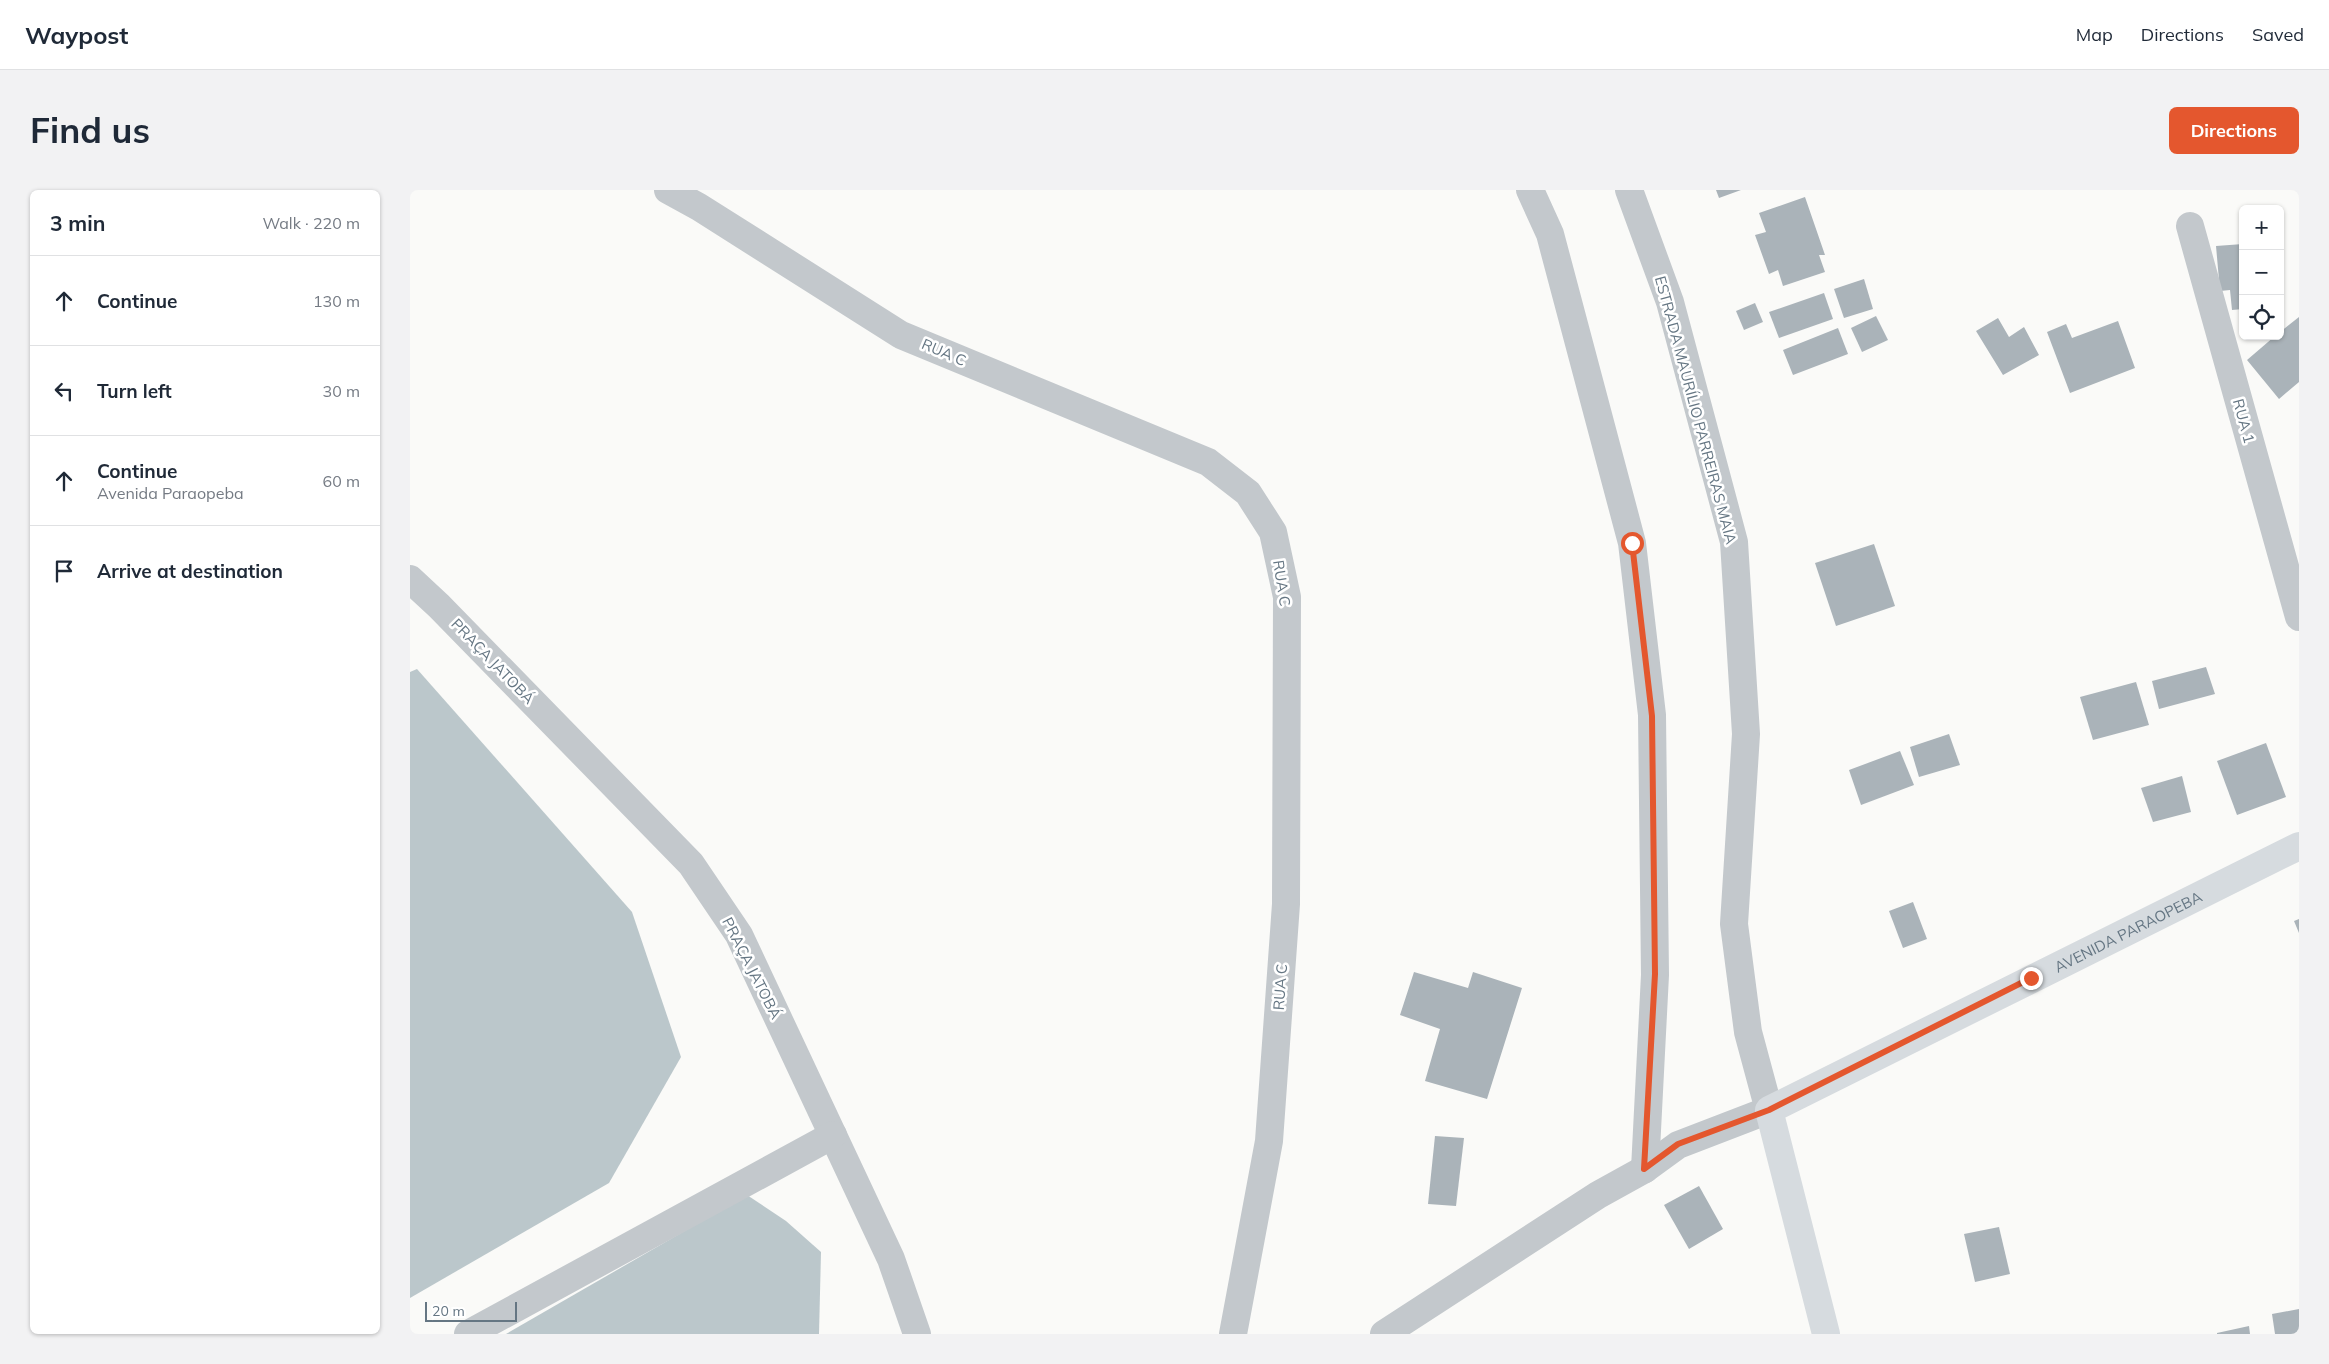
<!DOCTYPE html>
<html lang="en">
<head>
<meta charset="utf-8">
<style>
	:root { --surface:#fff; --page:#f2f2f3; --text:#1f2937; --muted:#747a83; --line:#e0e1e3; --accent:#e4572e }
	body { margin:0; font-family:Mulish,sans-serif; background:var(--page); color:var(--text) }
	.controls { position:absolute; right:15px; top:15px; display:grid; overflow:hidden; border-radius:8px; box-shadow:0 1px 4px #0004 }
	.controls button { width:45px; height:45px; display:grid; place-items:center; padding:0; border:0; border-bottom:1px solid var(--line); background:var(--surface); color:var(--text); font:25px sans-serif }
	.scale { position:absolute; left:15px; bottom:12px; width:92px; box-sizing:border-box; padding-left:5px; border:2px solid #657683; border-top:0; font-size:14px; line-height:18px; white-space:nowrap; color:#657683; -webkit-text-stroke:4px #fff; paint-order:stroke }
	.stop { position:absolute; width:15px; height:15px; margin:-11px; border:4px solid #e4572e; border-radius:50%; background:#fff }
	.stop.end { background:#e4572e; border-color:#fff; box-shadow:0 1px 5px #0008 }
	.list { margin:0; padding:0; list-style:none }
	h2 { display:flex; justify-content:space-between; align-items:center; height:65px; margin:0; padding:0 20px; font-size:21px }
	h2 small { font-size:16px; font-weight:400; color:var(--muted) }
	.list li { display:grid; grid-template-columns:32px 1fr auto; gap:15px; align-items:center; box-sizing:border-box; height:90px; padding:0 20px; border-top:1px solid var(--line) }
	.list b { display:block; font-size:19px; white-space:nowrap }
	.list p { margin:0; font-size:16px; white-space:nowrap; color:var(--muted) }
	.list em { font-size:16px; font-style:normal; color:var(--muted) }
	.icon { flex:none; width:28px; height:28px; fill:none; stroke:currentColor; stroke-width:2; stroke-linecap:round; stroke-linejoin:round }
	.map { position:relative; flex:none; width:1889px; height:1144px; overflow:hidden; border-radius:8px }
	header { display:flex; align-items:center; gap:30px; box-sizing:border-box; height:70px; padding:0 25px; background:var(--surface); border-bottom:1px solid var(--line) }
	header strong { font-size:24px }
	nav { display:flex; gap:28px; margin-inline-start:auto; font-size:18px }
	.intro { display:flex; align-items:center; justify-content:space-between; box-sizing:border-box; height:120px; padding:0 30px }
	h1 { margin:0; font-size:35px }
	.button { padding:12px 22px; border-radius:8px; background:var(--accent); color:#fff; font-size:18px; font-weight:700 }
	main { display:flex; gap:30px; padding:0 30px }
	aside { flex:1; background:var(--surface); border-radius:8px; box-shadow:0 1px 4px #0004 }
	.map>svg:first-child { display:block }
	.water { fill:#bbc7cb }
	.building { fill:#aab3b9 }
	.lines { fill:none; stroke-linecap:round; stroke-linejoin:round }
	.minor { stroke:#c3c8cc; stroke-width:28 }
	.tertiary { stroke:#c3c8cc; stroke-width:28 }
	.secondary { stroke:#d6dbdf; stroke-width:28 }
	.route { stroke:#e4572e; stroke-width:6 }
	.labels { text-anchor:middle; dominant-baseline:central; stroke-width:5; stroke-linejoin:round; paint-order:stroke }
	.street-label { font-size:15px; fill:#657683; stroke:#fff }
</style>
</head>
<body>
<header>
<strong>Waypost</strong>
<nav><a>Map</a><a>Directions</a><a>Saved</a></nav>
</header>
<div class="intro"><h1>Find us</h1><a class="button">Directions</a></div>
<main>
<aside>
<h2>3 min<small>Walk · 220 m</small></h2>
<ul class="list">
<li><svg class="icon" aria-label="ahead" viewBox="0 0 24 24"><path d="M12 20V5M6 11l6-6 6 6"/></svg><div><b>Continue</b></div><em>130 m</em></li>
<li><svg class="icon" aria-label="left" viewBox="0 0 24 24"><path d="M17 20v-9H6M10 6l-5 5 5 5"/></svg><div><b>Turn left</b></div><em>30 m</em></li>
<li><svg class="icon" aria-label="ahead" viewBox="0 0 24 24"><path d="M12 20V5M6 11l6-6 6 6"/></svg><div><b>Continue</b><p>Avenida Paraopeba</p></div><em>60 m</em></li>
<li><svg class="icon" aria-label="arrive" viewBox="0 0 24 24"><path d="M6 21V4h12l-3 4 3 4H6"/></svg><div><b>Arrive at destination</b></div></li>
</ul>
</aside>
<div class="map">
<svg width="1889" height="1144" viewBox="0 0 1889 1144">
	<rect width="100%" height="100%" fill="#fafaf8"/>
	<!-- water -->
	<g class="water">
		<polygon points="7,479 222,722 271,867 199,993 0,1108 0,482"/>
		<polygon points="337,1005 376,1031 411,1062 409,1144 96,1144"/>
	</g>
	<!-- building -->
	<g class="building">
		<polygon points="1306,0 1331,0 1309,8"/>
		<polygon points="1395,7 1415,65 1409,65 1415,82 1373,96 1368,80 1359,84 1345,45 1356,42 1349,23"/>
		<polygon points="1833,54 1833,119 1822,120 1820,100 1810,101 1806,56"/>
		<polygon points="1454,89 1463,119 1434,128 1424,99"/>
		<polygon points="1414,103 1423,129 1369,148 1359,122"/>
		<polygon points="1345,113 1353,132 1334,140 1326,121"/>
		<polygon points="1466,126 1478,150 1452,162 1441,138"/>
		<polygon points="1889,127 1889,192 1869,209 1837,170 1865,146 1870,146 1870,142"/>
		<polygon points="1588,128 1599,147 1614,137 1629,165 1593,185 1566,141"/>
		<polygon points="1708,131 1725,178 1660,203 1637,142 1656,134 1662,148"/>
		<polygon points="1428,138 1438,164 1383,185 1373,160"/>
		<polygon points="1464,354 1485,416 1426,436 1405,373"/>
		<polygon points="1796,477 1805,504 1749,519 1742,491"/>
		<polygon points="1726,492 1739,535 1683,550 1670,507"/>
		<polygon points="1539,544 1550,575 1509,587 1500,557"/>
		<polygon points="1856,553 1876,607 1827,625 1807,571"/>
		<polygon points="1490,561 1504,595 1451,615 1439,580"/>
		<polygon points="1772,586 1781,622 1743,632 1731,598"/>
		<polygon points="1503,712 1517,749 1493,758 1479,721"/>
		<polygon points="1889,729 1889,743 1884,731"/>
		<polygon points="1004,782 1058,798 1063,782 1112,798 1077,909 1015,891 1030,839 990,825"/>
		<polygon points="1025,946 1054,948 1046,1016 1018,1014"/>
		<polygon points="1289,996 1313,1039 1279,1059 1254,1015"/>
		<polygon points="1589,1037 1600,1084 1565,1092 1554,1044"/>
		<polygon points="1889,1119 1889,1144 1865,1144 1862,1124"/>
		<polygon points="1839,1136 1840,1144 1807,1144 1807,1143"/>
	</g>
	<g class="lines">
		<!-- minor -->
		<g class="minor">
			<polyline points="258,0 289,17 491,145 798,272 838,303 863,342 877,407 876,714 859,951 823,1144"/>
			<polyline points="1120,0 1140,44 1222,353 1242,525 1245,785 1235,979"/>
			<polyline points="1780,36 1889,427"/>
			<polyline points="0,389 29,416 281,674 329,745 481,1069 507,1144"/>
			<polyline points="58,1144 423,945"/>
			<polyline points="974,1144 1188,1005 1235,979 1268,955 1359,920"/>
		</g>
		<!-- tertiary -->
		<polyline class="tertiary" points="1219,0 1260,112 1324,352 1336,544 1324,734 1338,842 1359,920"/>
		<!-- secondary -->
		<path class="secondary" id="s1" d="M1416,1144L1359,920L1889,656"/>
	</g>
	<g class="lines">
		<!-- route -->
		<polyline class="route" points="1222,353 1242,526 1245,784 1234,979 1268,954 1359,920 1621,788"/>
	</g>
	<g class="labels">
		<!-- street labels -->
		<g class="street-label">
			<text transform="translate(534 162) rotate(23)">RUA C</text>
			<text transform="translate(1286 220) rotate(75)">ESTRADA MAURÍLIO PARREIRAS MAIA</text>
			<text transform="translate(1834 231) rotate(75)">RUA 1</text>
			<text transform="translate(872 393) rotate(81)">RUA C</text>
			<text transform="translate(83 471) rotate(46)">PRAÇA JATOBÁ</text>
			<text stroke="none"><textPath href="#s1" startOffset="632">AVENIDA PARAOPEBA</textPath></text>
			<text transform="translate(342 778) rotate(63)">PRAÇA JATOBÁ</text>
			<text transform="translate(870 797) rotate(-86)">RUA C</text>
		</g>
	</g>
</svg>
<div class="controls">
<button>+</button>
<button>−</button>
<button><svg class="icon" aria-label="locate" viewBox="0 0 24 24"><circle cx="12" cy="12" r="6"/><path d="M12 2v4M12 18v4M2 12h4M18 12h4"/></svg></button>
</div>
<div class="scale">20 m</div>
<div class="stop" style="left:1222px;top:353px"></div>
<div class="stop end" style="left:1621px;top:788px"></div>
</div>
</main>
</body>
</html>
